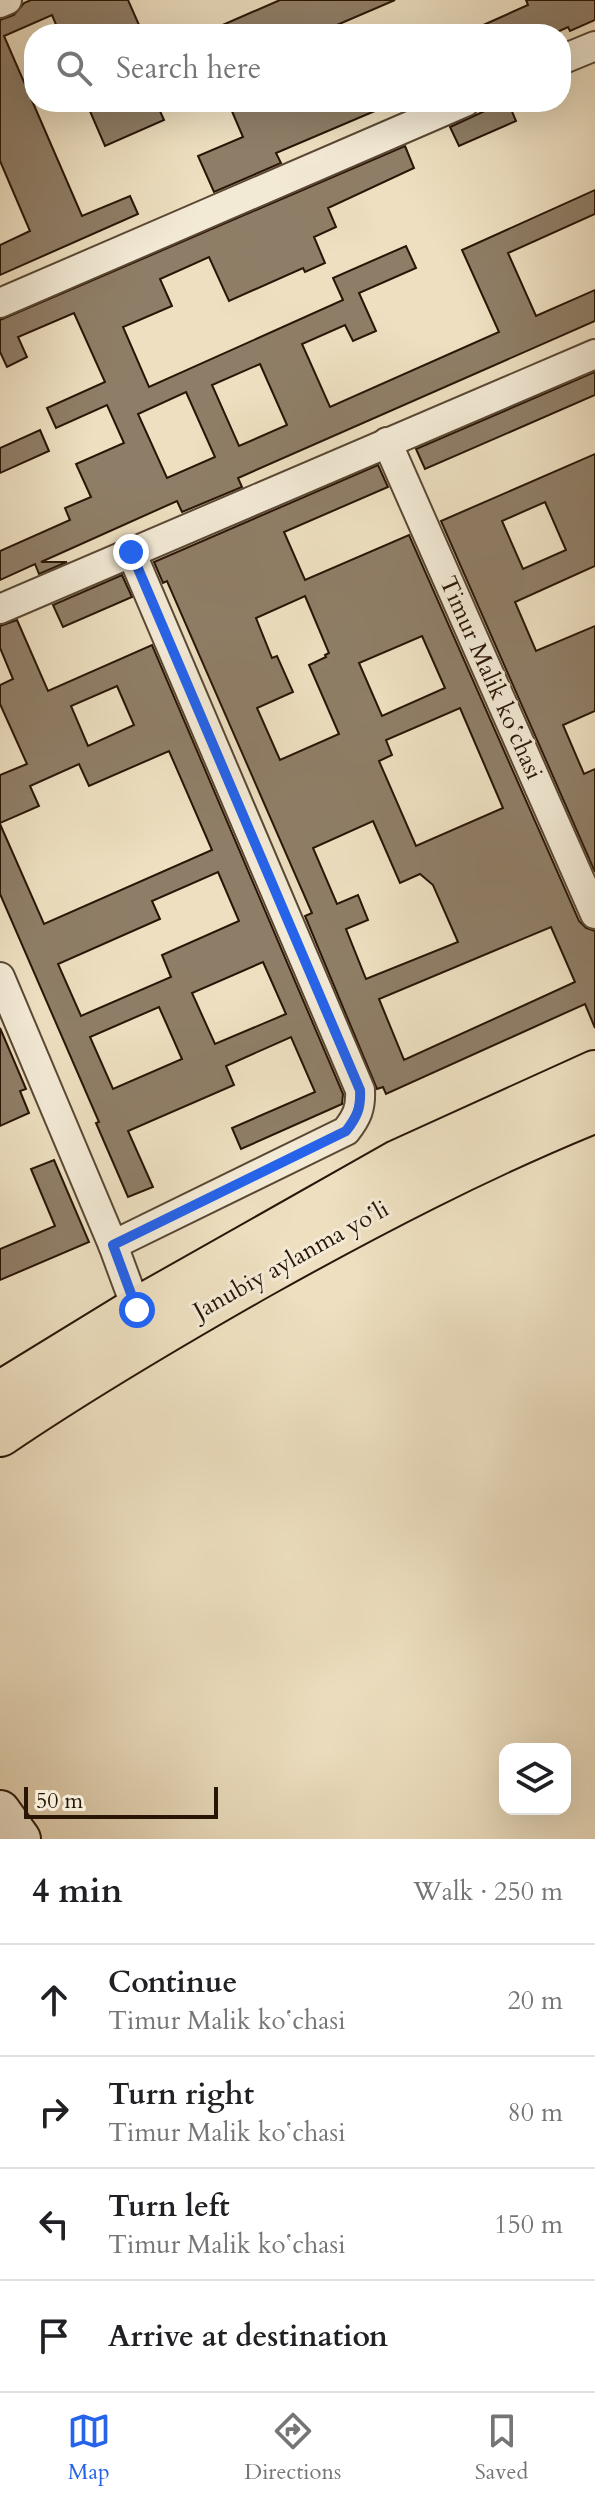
<!DOCTYPE html>
<html lang="en">
<head>
<meta charset="utf-8">
<style>
	:root { --surface:#fff; --page:#f2f2f2; --text:#202124; --muted:#757577; --line:#e0e0e0; --accent:#2563eb }
	body { margin:0; font-family:Cardo,serif; background:var(--page); color:var(--text) }
	.controls { position:absolute; right:24px; bottom:24px; display:grid; overflow:hidden; border-radius:16px; box-shadow:0 8px 32px #0002 }
	.controls button { width:72px; height:72px; display:grid; place-items:center; padding:0; border:0; border-bottom:2px solid var(--line); background:var(--surface); color:var(--text); font:40px sans-serif }
	.scale { position:absolute; left:24px; bottom:20px; width:194px; box-sizing:border-box; padding-left:8px; border:4px solid #291506; border-top:0; font-size:22px; line-height:28px; white-space:nowrap; color:#291506; -webkit-text-stroke:6px #f3ead6; paint-order:stroke }
	.stop { position:absolute; width:24px; height:24px; margin:-18px; border:6px solid #2563eb; border-radius:50%; background:#fff }
	.stop.end { background:#2563eb; border-color:#fff; box-shadow:0 2px 8px #0008 }
	.list { margin:0; padding:0; list-style:none }
	h2 { display:flex; justify-content:space-between; align-items:center; height:104px; margin:0; padding:0 32px; font-size:34px }
	h2 small { font-size:26px; font-weight:400; color:var(--muted) }
	.list li { display:grid; grid-template-columns:52px 1fr auto; gap:24px; align-items:center; box-sizing:border-box; height:112px; padding:0 32px; border-top:2px solid var(--line) }
	.list b { display:block; font-size:30px; white-space:nowrap }
	.list p { margin:0; font-size:26px; white-space:nowrap; color:var(--muted) }
	.list em { font-size:26px; font-style:normal; color:var(--muted) }
	.icon { flex:none; width:44px; height:44px; fill:none; stroke:currentColor; stroke-width:2; stroke-linecap:round; stroke-linejoin:round }
	.map { position:relative; flex:none; width:595px; height:1839px; overflow:hidden }
	.search { position:absolute; background:var(--surface); box-shadow:0 8px 32px #0002; left:24px; right:24px; top:24px; height:88px; display:flex; align-items:center; gap:20px; box-sizing:border-box; padding:0 28px; border-radius:32px; color:var(--muted); font-size:30px }
	.sheet { height:552px; background:var(--surface) }
	nav { display:flex; justify-content:space-around; align-items:center; box-sizing:border-box; height:112px; border-top:2px solid var(--line); background:var(--surface); font-size:22px; color:var(--muted) }
	nav a { display:grid; justify-items:center; gap:4px }
	nav .on { color:var(--accent) }
	.map>svg:first-child { display:block }
	.building { fill:#8f7e67; stroke:#291506; stroke-width:2; fill-rule:evenodd }
	.lines { fill:none; stroke-linecap:round; stroke-linejoin:round }
	.street-casing { stroke:#5a4834; stroke-width:32 }
	.secondary-casing { stroke:#291506; stroke-width:44 }
	.highway-casing { stroke:#291506; stroke-width:48 }
	.street { stroke:#f3ead6; stroke-width:28 }
	.secondary { stroke:#f3ead6; stroke-width:40 }
	.highway { stroke:#eddfc0; stroke-width:44 }
	.route { stroke:#2563eb; stroke-width:10 }
	.labels { text-anchor:middle; dominant-baseline:central; stroke-width:6; stroke-linejoin:round; paint-order:stroke }
	.street-label { font-size:24px; fill:#291506; stroke:#f3ead6 }
</style>
</head>
<body>
<div class="map">
<svg width="595" height="1839" viewBox="0 0 595 1839">
	<rect width="100%" height="100%" fill="#eddfc0"/>
	<filter id="stains"><feTurbulence type="fractalNoise" baseFrequency=".0025" numOctaves="4"/><feColorMatrix values="0 0 0 0 .2 0 0 0 0 .09 0 0 0 0 .02 0 0 0 .5 -.17"/></filter>
	<radialGradient id="worn" r=".72"><stop offset=".6" stop-color="#630" stop-opacity="0"/><stop offset="1" stop-color="#630" stop-opacity=".3"/></radialGradient>
	<!-- building -->
	<g class="building">
		<polygon points="31,0 128,0 143,34 60,34 52,15 4,36 82,216 130,196 138,214 0,275 0,245 30,231 0,161 0,20 14,15 24,3"/>
		<polygon points="280,0 395,0 316,34 202,34"/>
		<polygon points="526,0 595,0 595,20 570,31 568,27 553,34 463,34 528,5"/>
		<polygon points="86,102 156,102 164,120 105,146"/>
		<polygon points="228,102 288,102 291,111 311,102 396,102 276,153 281,163 214,192 198,156 243,137"/>
		<polygon points="504,102 508,102 516,121 459,146 450,127"/>
		<path d="M405,146L414,168L328,208L336,227L314,237L325,263L305,272L303,268L229,301L209,257L160,279L172,306L123,327L149,387L343,300L333,278L406,246L416,268L359,293L376,331L353,341L345,325L302,344L330,407L499,332L462,250L595,190V214L508,253L536,316L595,290V321L238,478L242,487L182,512L177,501L41,562H67L39,574L35,564L0,580V551L70,520L65,508L91,497L76,464L124,443L107,405L56,428L47,408L105,382L74,313L18,337L27,357L7,367L0,352V320ZM260,364L287,425L239,446L212,385ZM186,392L215,457L167,478L138,414Z"/>
		<polygon points="595,372 595,395 425,469 416,449"/>
		<polygon points="40,430 49,451 0,473 0,448"/>
		<path d="M595,454V566L515,602L536,651L595,626V711L563,725L584,774L595,769V872L441,521ZM545,502L566,550L523,569L502,521Z"/>
		<path d="M378,465L388,487L284,532L305,580L409,535L579,921L586,928L595,931V1028L585,1004L386,1094L383,1087L377,1089L305,916L312,913L167,581L163,583L154,562ZM305,596L329,653L325,655L326,657L309,665L339,734L280,760L257,708L293,692L277,656L272,658L256,618ZM422,636L445,688L382,716L359,663ZM460,708L503,808L416,846L379,761L392,755L386,740ZM373,821L400,883L420,874L433,885L458,942L366,979L346,929L368,920L358,895L337,904L313,848ZM551,927L575,982L404,1060L379,999Z"/>
		<polygon points="122,575 132,597 63,627 53,605"/>
		<path d="M17,620L48,691L152,645L343,1094L342,1104L241,1149L232,1128L315,1092L291,1037L226,1066L234,1085L128,1131L153,1187L128,1197L96,1123L99,1122L0,894V824L44,924L212,850L169,751L89,786L79,764L30,786L39,806L0,823V775L27,764L0,704V685L13,679L0,648V626ZM117,686L134,725L88,746L71,706ZM218,872L239,921L162,955L171,977L81,1016L58,964L160,919L152,901ZM263,962L286,1014L215,1044L192,993ZM159,1007L182,1059L113,1089L90,1037Z"/>
		<polygon points="0,1028 26,1089 20,1091 29,1113 0,1126"/>
		<polygon points="54,1160 89,1242 0,1280 0,1249 55,1226 31,1169"/>
	</g>
	<g class="lines">
		<defs>
			<g id="street">
				<polyline points="0,3 7,0"/>
				<polyline points="561,60 595,46"/>
				<polyline points="0,303 465,102"/>
				<polyline points="387,442 595,914"/>
				<polyline points="0,609 595,354"/>
				<polyline points="0,977 113,1245 137,1310"/>
				<path d="M113,1245L346,1131C357,1117 361,1108 360,1090L131,552"/>
			</g>
			<polyline id="secondary" points="0,1811 20,1839"/>
			<g id="highway">
				<polyline points="0,1394 137,1310 399,1162 595,1073"/>
				<path d="M0,1434C84,1377 171,1326 259,1276C368,1215 479,1157 595,1110"/>
			</g>
		</defs>
		<!-- street casing -->
		<use href="#street" class="street-casing"/>
		<!-- secondary casing -->
		<use href="#secondary" class="secondary-casing"/>
		<!-- highway casing -->
		<use href="#highway" class="highway-casing"/>
		<!-- street -->
		<use href="#street" class="street"/>
		<!-- secondary -->
		<use href="#secondary" class="secondary"/>
		<!-- highway -->
		<use href="#highway" class="highway"/>
	</g>
	<g class="lines">
		<!-- route -->
		<path class="route" d="M131,552L360,1090C361,1108 357,1117 346,1131L113,1245L137,1310"/>
	</g>
	<g class="labels">
		<!-- street labels -->
		<g class="street-label">
			<text transform="translate(491 678) rotate(66)">Timur Malik koʻchasi</text>
			<text transform="translate(291 1260) rotate(-29)">Janubiy aylanma yoʻli</text>
		</g>
	</g>
	<rect width="100%" height="100%" filter="url(#stains)"/>
	<rect width="100%" height="100%" fill="url(#worn)"/>
</svg>
<div class="controls">
<button><svg class="icon" aria-label="layers" viewBox="0 0 24 24"><path d="M12 4l9 5-9 5-9-5zM3 14l9 5 9-5"/></svg></button>
</div>
<div class="scale">50 m</div>
<div class="stop" style="left:137px;top:1310px"></div>
<div class="stop end" style="left:131px;top:552px"></div>
<div class="search"><svg class="icon" aria-label="search" viewBox="0 0 24 24"><circle cx="10" cy="10" r="6"/><path d="M15 15l6 6"/></svg>Search here</div>
</div>
<section class="sheet">
<h2>4 min<small>Walk · 250 m</small></h2>
<ul class="list">
<li><svg class="icon" aria-label="ahead" viewBox="0 0 24 24"><path d="M12 20V5M6 11l6-6 6 6"/></svg><div><b>Continue</b><p>Timur Malik koʻchasi</p></div><em>20 m</em></li>
<li><svg class="icon" aria-label="right" viewBox="0 0 24 24"><path d="M7 20v-9h11M14 6l5 5-5 5"/></svg><div><b>Turn right</b><p>Timur Malik koʻchasi</p></div><em>80 m</em></li>
<li><svg class="icon" aria-label="left" viewBox="0 0 24 24"><path d="M17 20v-9H6M10 6l-5 5 5 5"/></svg><div><b>Turn left</b><p>Timur Malik koʻchasi</p></div><em>150 m</em></li>
<li><svg class="icon" aria-label="arrive" viewBox="0 0 24 24"><path d="M6 21V4h12l-3 4 3 4H6"/></svg><div><b>Arrive at destination</b></div></li>
</ul>
</section>
<nav>
<a class="on"><svg class="icon" aria-label="map" viewBox="0 0 24 24"><path d="M3 6l6-2 6 2 6-2v14l-6 2-6-2-6 2zM9 4v14M15 6v14"/></svg>Map</a>
<a><svg class="icon" aria-label="directions" viewBox="0 0 24 24"><path d="M12 3l9 9-9 9-9-9zM9 14v-3h6M13 9l2 2-2 2"/></svg>Directions</a>
<a><svg class="icon" aria-label="saved" viewBox="0 0 24 24"><path d="M7 4h10v16l-5-4-5 4z"/></svg>Saved</a>
</nav>
</body>
</html>
